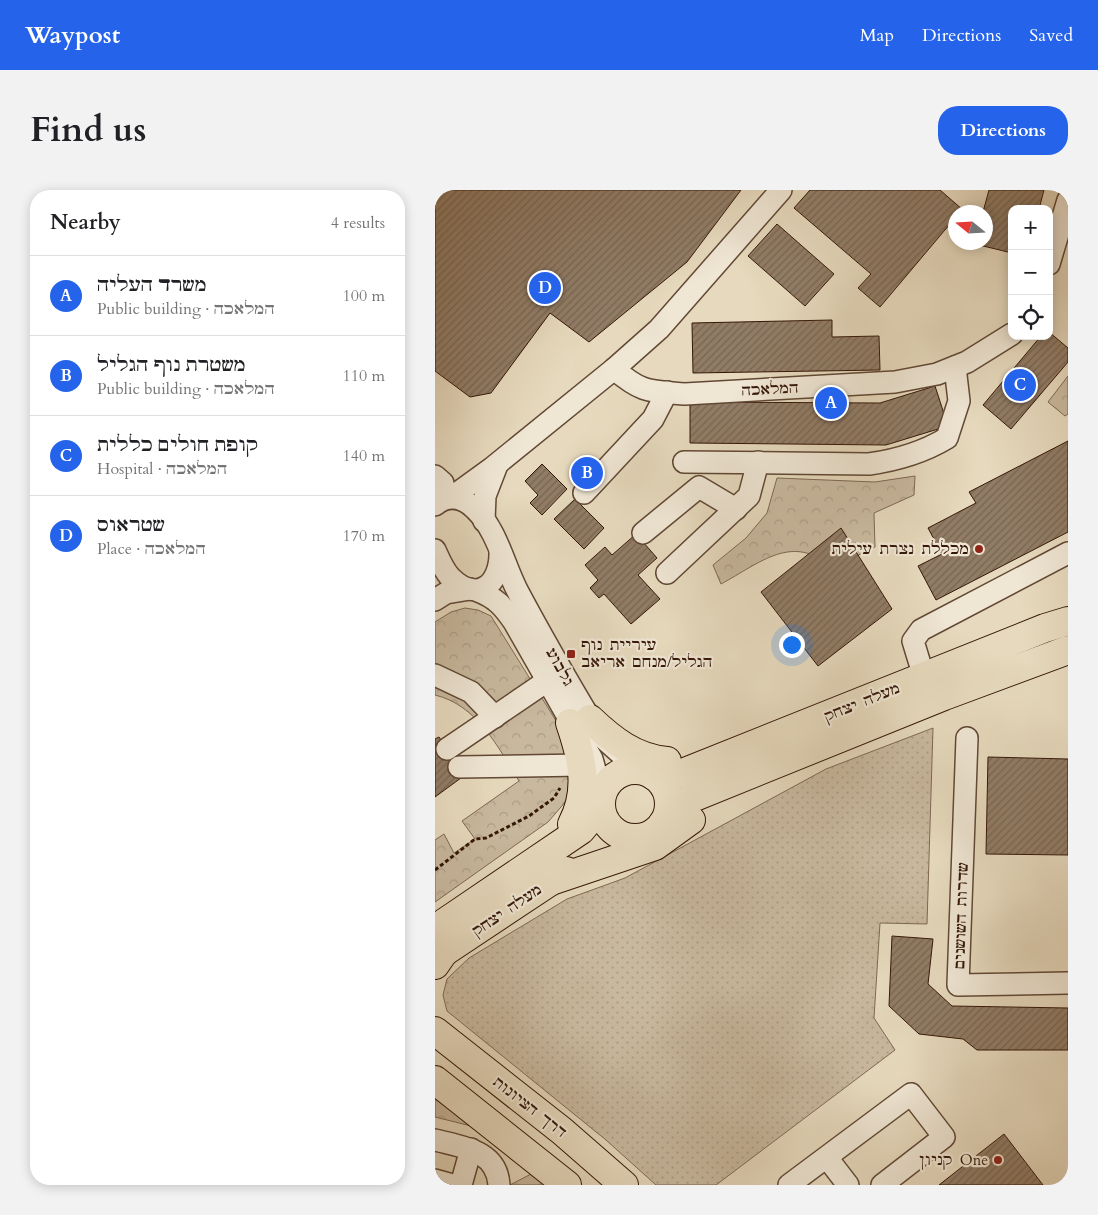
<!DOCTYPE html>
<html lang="en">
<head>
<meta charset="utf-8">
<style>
	:root { --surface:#fff; --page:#f2f2f2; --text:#202124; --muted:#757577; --line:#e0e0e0; --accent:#2563eb }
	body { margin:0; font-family:Cardo,"Frank Ruhl Libre",serif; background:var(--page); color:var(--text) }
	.controls { position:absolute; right:15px; top:15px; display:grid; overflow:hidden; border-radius:10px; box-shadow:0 2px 12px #0003 }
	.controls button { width:45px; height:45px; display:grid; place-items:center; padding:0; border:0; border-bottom:1px solid var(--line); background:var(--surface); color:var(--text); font:25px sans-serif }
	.compass { position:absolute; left:513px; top:15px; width:45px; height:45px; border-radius:50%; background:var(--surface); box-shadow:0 2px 12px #0003; rotate:288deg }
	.you { position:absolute; left:356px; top:454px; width:18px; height:18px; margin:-12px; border:4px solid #fff; border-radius:50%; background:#1a73e8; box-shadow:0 0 0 8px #1a73e833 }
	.badge { display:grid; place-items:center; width:32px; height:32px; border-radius:50%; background:var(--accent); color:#fff; font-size:16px; font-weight:700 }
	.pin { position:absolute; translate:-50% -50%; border:2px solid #fff; box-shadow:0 1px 5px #0006 }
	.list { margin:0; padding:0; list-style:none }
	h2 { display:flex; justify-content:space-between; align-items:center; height:65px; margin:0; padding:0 20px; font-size:21px }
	h2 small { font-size:16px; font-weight:400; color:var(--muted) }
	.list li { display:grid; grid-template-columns:32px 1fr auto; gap:15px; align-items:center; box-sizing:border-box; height:80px; padding:0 20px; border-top:1px solid var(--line) }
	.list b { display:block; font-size:19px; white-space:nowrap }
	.list p { margin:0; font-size:16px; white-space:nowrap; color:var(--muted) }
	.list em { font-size:16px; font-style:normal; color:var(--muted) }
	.icon { flex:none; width:28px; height:28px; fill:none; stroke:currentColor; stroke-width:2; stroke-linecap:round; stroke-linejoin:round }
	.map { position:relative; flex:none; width:633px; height:995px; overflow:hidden; border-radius:20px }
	header { display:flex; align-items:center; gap:30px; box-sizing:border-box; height:70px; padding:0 25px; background:var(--accent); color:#fff }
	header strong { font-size:24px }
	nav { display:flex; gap:28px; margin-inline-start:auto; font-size:18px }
	.intro { display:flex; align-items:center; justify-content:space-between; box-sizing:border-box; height:120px; padding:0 30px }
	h1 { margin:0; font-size:35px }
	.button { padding:12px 22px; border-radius:20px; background:var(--accent); color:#fff; font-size:18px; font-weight:700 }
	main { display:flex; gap:30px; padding:0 30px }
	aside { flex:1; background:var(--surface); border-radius:20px; box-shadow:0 2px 12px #0003 }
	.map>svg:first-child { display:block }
	.grass { fill:url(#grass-dots); stroke:#7e6853 }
	.forest { fill:url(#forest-crowns); stroke:#7e6853 }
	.building { fill:url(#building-hatch); stroke:#351708 }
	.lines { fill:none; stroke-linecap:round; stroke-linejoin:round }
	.minor-casing { stroke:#614835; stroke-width:24 }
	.major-casing { stroke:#351708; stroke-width:30 }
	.highway-casing { stroke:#351708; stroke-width:30 }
	.path { stroke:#351708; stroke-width:3; stroke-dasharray:4 2.5; stroke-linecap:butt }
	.minor { stroke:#efe6d4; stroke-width:21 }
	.major { stroke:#e6d9bd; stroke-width:28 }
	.highway { stroke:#e6d9bd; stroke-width:28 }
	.poi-dot { fill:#8f2418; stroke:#efe6d4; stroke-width:2 }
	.labels { text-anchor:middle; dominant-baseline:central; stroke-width:4.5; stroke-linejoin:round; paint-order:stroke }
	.street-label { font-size:15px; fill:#351708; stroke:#efe6d4 }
	.poi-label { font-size:15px; fill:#351708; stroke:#efe6d4; text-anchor:end }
</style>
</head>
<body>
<header>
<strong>Waypost</strong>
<nav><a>Map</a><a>Directions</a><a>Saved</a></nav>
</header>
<div class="intro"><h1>Find us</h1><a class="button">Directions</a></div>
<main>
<aside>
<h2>Nearby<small>4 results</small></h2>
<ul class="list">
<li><span class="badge">A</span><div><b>משרד העליה</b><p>Public building · המלאכה</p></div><em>100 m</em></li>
<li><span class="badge">B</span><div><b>משטרת נוף הגליל</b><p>Public building · המלאכה</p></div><em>110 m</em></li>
<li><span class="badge">C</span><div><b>קופת חולים כללית</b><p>Hospital · המלאכה</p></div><em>140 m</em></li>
<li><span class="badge">D</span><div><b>שטראוס</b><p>Place · המלאכה</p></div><em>170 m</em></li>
</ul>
</aside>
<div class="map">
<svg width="633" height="995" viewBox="0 0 633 995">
	<defs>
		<pattern id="grass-dots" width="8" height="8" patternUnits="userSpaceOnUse" patternTransform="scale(1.25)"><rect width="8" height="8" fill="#c8b89e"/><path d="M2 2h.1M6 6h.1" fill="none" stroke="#ac9d87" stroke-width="1.8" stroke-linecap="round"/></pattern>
		<pattern id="forest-crowns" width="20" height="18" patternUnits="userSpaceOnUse" patternTransform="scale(1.25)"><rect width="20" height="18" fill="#c8b89e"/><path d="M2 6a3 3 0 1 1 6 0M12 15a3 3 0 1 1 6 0" fill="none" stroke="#ac9d87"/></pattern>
		<pattern id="building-hatch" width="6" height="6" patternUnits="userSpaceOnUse" patternTransform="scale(1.25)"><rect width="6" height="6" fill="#917c66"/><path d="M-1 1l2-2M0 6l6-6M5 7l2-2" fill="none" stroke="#776552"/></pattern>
	</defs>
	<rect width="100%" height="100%" fill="#e6d9bd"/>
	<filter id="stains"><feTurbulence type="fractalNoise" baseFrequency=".004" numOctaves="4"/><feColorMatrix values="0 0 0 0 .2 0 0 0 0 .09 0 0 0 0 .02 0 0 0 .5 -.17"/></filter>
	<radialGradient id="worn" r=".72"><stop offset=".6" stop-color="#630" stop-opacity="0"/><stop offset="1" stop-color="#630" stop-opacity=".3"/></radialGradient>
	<!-- grass -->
	<polygon class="grass" points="498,538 492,734 445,733 439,828 460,860 281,995 221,995 171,950 12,821 8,805 12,789 34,768 132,709 190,688 391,579"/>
	<!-- forest -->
	<g class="forest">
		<polygon points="633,186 633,224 630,226 613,212"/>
		<path d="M480,286L479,305L439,323L440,357L397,378C358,342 325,373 286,394L278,375L311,348L332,323L342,288L440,292Z"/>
		<path d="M30,418L43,420L56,426L128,542L141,591L132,610L113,632L0,712V650L9,644L19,663L40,649L27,631L84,591C63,557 42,515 0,505V432L16,422Z"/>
		<polygon points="0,909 40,937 0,927"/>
		<polygon points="98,983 110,995 75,995"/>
	</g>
	<!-- building -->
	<g class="building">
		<polygon points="0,0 306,0 252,72 154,152 115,123 56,203 35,207 0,181"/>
		<polygon points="375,0 505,0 528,20 520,22 520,28 445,117 423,98 436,84 359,18"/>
		<polygon points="554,0 609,0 604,19 577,19 577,63 540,54 550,52 550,22 548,22"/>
		<polygon points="342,34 399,84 370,116 313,66"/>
		<polygon points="397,130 397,147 444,146 445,180 258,183 257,133"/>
		<polygon points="614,142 633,158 633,172 576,239 548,215 606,146 614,146"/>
		<polygon points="500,196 513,236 451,255 255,253 255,212 445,213"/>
		<polygon points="633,251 633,342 501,410 483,376 507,364 493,338 541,313 534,302"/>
		<polygon points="107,274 132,299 107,325 95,313 103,305 90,291"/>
		<polygon points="140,309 169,338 149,359 119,329"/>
		<polygon points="406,338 457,419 383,476 326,402"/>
		<polygon points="201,344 222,368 203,385 225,409 196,434 169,404 164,408 155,398 163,390 150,375 170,357 177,365"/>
		<polygon points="4,547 30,585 0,607 0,549"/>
		<polygon points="553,567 633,569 633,665 551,664"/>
		<polygon points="457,746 498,749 493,794 517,816 633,818 633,860 542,860 528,849 484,844 454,816"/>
		<polygon points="569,944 608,995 504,995"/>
	</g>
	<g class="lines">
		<defs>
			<g id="minor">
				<polyline points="614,74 633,10"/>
				<path d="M179,179C207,203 214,201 250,204L460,192L502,184L532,172L577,144"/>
				<path d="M249,272L434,274C463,270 487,263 512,248L524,211L520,177"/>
				<polyline points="0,286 8,293 9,308"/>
				<polyline points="149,303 218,229 232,202"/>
				<polyline points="17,307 57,278 179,179 224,139 346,0"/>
				<path d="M0,315C13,304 28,307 40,319C62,340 69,375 82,400C107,447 133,492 160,537L168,548L204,580"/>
				<polyline points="49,331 50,306 62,275"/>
				<polyline points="208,343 264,297 301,319"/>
				<path d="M0,360C4,369 8,379 15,387C42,414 66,395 65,361"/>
				<polyline points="232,383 314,306 323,272"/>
				<path d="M43,401C61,408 68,416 79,432L157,569L167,605"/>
				<polyline points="0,410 11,403 35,399"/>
				<polyline points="0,485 36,502 60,527"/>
				<polyline points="489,487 478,451 486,440 633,363"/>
				<polyline points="532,548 523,795 633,793"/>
				<polyline points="12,559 112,491"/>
				<polyline points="24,577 147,575"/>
				<path d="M0,950C27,957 62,960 64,995"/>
				<polyline points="393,969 413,995"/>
				<polyline points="0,990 18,995"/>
				<polyline points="26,995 36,959"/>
				<polyline points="354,995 476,904 509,947 447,995"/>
			</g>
			<g id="major">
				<path d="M155,529C177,550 200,568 232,571"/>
				<path d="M135,533C147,568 155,600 137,634"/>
				<circle cx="200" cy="614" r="34"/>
				<polyline points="219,586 240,586 610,438 633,431"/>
				<polyline points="228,633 243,617 257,608 509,506 633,460"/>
				<polyline points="116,691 220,656 256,630"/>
				<polyline points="0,739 146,640 166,616"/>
				<polyline points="0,768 131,681"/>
			</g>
			<g id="highway">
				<polyline points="0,775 9,762"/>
				<polyline points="0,841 127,941 189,995"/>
				<polyline points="0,890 132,995"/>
			</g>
		</defs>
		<!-- minor casing -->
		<use href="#minor" class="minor-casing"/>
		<!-- major casing -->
		<use href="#major" class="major-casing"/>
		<!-- highway casing -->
		<use href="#highway" class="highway-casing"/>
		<!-- path -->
		<polyline class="path" points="0,680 40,649 51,648 94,626 119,608 125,598"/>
		<!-- minor -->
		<use href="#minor" class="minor"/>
		<!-- major -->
		<use href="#major" class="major"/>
		<!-- highway -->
		<use href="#highway" class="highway"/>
	</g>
	<!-- markers -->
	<g class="poi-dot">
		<circle cx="544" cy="359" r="5"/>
		<rect x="131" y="459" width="10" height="10" rx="2.5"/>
		<circle cx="563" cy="970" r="5"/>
	</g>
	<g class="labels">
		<!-- street labels -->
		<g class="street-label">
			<text transform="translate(335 199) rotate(-3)">המלאכה</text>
			<text transform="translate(125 477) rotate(61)">גלבוע</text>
			<text transform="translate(427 512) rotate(-22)">מעלה יצחק</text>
			<text transform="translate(72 720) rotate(-34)">מעלה יצחק</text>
			<text transform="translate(526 726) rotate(-88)">שדרות השושנים</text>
			<text transform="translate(95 917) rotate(38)">דרך הציונות</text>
		</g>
		<!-- poi labels -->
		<g class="poi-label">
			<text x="534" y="359">מכללת נצרת עילית</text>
			<text x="146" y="455" text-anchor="start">עיריית נוף<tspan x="146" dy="17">הגליל/מנחם אריאב</tspan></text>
			<text x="553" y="970">קניון One</text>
		</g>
	</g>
	<rect width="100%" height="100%" filter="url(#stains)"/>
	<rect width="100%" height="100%" fill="url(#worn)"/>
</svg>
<div class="controls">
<button>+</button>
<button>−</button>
<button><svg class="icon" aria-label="locate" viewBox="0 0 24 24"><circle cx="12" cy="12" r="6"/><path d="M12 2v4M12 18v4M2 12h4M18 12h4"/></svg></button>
</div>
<svg class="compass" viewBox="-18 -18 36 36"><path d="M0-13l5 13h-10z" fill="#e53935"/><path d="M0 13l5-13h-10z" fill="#757577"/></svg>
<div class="you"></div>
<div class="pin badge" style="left:396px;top:213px">A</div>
<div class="pin badge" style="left:152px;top:283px">B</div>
<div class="pin badge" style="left:585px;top:195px">C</div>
<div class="pin badge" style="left:110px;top:98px">D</div>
</div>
</main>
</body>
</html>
